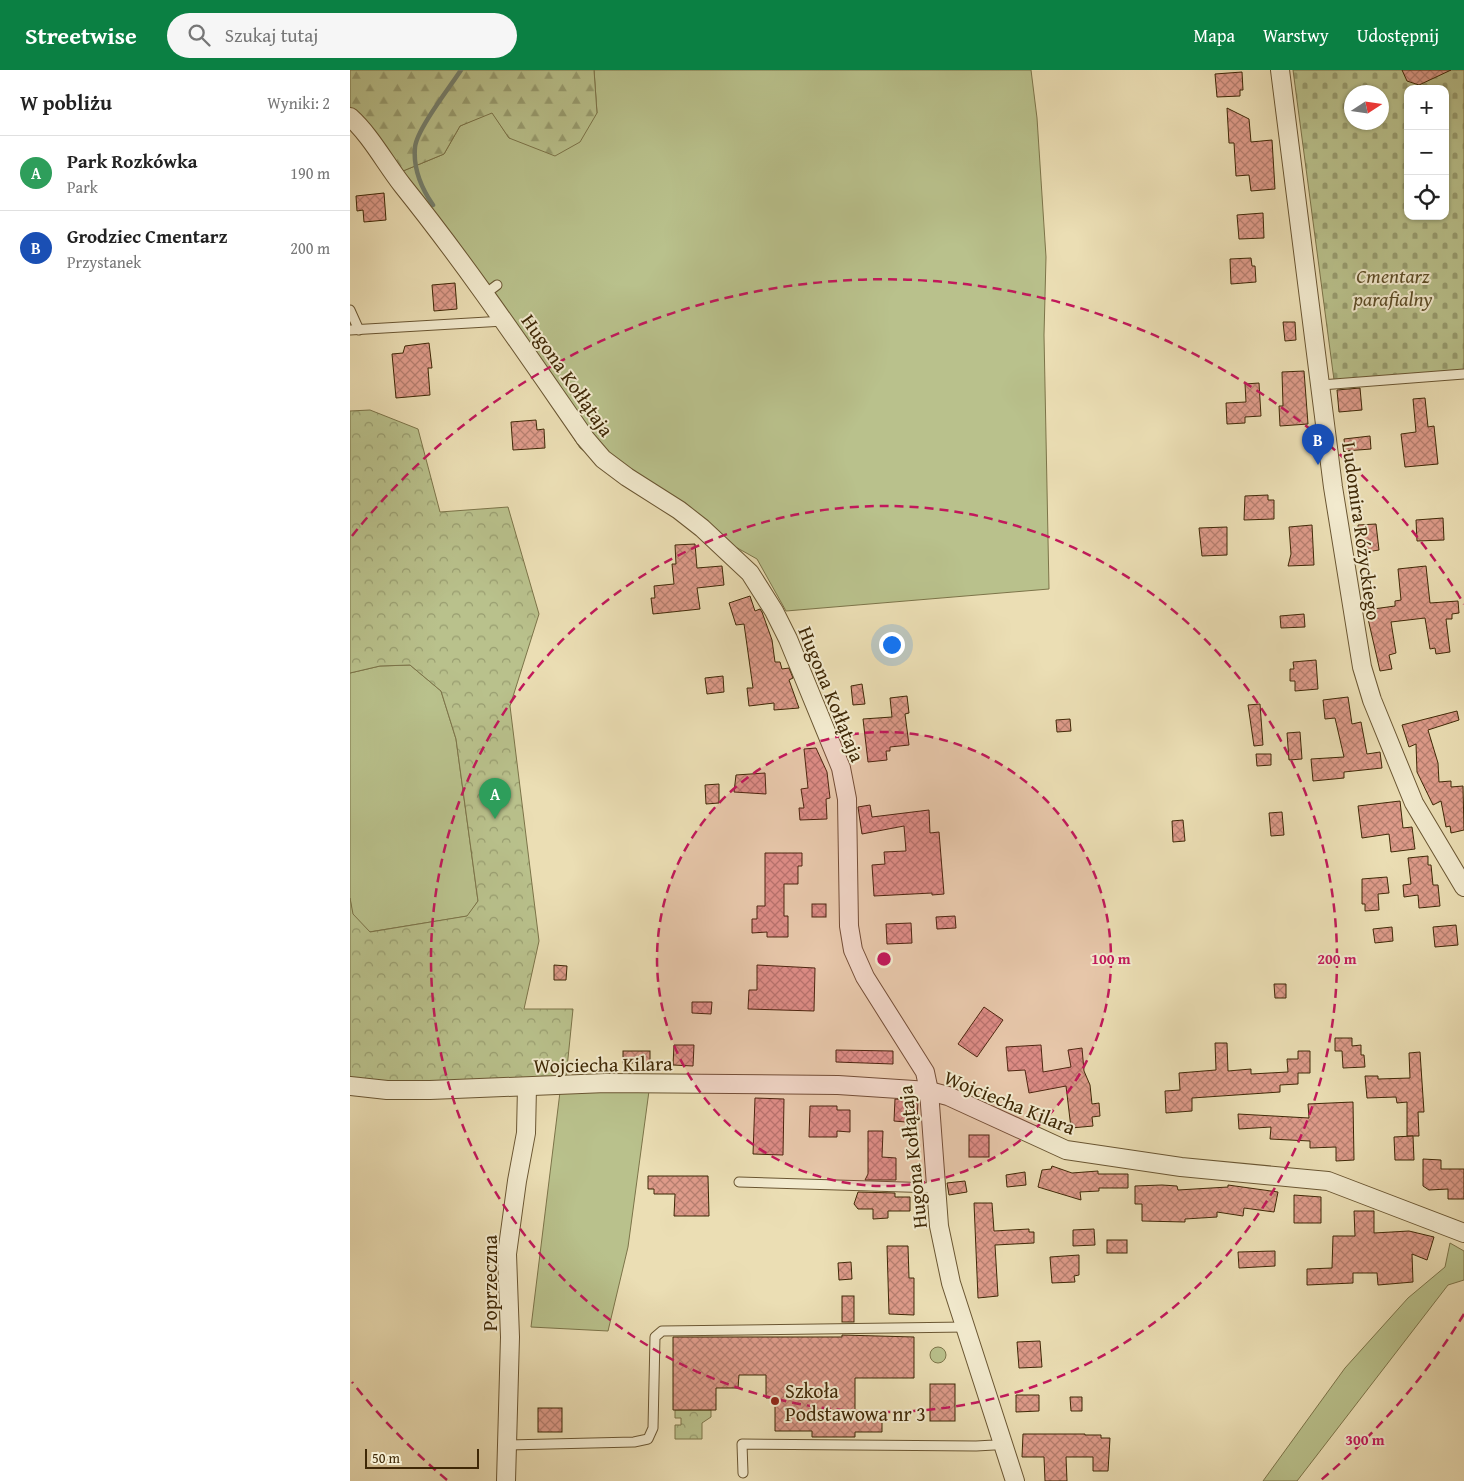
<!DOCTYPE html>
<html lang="pl">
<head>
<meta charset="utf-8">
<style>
	:root { --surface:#fff; --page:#f6f6f6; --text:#222; --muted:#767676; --line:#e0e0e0; --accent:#0b8043 }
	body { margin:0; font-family:"Gentium Book Plus",serif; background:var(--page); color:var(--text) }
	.controls { position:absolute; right:15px; top:15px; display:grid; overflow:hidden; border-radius:10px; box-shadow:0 1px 4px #0004 }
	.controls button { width:45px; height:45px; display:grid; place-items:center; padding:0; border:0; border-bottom:1px solid var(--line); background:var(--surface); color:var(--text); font:25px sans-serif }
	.compass { position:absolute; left:994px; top:15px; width:45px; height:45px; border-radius:50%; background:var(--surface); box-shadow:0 1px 4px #0004; rotate:78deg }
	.scale { position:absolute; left:15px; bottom:12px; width:114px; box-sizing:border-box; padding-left:5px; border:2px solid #3f2806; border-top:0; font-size:14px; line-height:18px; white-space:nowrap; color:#3f2806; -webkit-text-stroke:4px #f2eace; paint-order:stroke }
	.you { position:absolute; left:541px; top:574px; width:18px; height:18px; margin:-12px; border:4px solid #fff; border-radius:50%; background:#1a73e8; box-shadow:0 0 0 8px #1a73e833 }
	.badge { display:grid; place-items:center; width:32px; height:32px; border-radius:50%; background:var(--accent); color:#fff; font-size:16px; font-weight:700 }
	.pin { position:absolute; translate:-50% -41px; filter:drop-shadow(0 1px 2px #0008) }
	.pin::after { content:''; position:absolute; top:26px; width:18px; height:15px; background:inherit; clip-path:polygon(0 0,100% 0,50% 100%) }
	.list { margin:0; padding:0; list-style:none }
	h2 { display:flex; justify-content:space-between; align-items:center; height:65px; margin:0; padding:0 20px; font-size:21px }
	h2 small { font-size:16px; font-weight:400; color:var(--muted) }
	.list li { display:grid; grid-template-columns:32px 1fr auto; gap:15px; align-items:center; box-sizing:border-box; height:75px; padding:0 20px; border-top:1px solid var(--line) }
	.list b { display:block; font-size:19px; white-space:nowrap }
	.list p { margin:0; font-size:16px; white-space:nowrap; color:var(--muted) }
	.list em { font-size:16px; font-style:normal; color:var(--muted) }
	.icon { flex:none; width:28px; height:28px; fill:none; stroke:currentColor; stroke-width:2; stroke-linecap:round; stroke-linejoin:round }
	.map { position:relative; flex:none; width:1114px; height:1411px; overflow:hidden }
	header { display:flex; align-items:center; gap:30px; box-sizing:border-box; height:70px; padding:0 25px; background:var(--accent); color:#fff }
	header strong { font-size:24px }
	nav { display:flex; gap:28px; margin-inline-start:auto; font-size:18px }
	.search { width:350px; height:45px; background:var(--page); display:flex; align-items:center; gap:12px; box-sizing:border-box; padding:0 18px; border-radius:28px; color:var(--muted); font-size:19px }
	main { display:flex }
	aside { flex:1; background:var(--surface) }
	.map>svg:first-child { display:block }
	.grass { fill:#b9c18c; stroke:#7c7449 }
	.forest { fill:url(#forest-firs); stroke:#7c7449 }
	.cemetery { fill:url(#cemetery-stones); stroke:#7c7449; fill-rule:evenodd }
	.park { fill:url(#park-crowns); stroke:#7c7449 }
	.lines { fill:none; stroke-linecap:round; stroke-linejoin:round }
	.stream { stroke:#75806e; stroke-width:4.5 }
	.building { fill:url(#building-cross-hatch); stroke:#3f2806 }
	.service-casing { stroke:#6a5632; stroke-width:11 }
	.minor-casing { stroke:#6a5632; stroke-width:20 }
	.service { stroke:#f2eace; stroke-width:9 }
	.minor { stroke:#f2eace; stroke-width:18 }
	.ring { fill:none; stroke:#c2185b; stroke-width:2.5; stroke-dasharray:9 6 }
	.poi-dot { fill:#8f2418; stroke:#f2eace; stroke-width:2 }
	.labels { text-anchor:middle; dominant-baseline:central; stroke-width:4; stroke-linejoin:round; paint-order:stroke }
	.park-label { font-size:20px; font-style:italic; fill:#5e4e28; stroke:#f2eace }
	.street-label { font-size:20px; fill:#3f2806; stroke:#f2eace }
	.poi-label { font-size:20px; fill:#3f2806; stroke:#f2eace; text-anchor:start }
	.centre { fill:#c2185b; stroke:#f2eace; stroke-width:2.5 }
	.ring-label { font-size:15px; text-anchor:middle; font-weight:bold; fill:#c2185b; stroke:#f2eace; stroke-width:4; stroke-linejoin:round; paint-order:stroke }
</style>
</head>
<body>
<header>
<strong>Streetwise</strong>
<div class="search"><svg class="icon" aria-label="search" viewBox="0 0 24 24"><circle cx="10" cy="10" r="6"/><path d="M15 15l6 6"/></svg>Szukaj tutaj</div>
<nav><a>Mapa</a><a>Warstwy</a><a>Udostępnij</a></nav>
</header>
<main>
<aside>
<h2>W pobliżu<small>Wyniki: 2</small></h2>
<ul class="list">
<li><span class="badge" style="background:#2e9e5b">A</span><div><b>Park Rozkówka</b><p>Park</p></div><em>190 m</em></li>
<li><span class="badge" style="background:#1a4fb4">B</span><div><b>Grodziec Cmentarz</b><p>Przystanek</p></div><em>200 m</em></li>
</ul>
</aside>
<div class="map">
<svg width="1114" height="1411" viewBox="0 0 1114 1411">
	<defs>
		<pattern id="forest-firs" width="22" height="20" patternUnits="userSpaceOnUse" patternTransform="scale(1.25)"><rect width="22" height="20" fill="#b9c18c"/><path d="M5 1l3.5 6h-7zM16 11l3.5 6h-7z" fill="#989d70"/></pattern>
		<pattern id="cemetery-stones" width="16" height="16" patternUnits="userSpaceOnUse" patternTransform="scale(1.25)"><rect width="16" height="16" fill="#b9c18c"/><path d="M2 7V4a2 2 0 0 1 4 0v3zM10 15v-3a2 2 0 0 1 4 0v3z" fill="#989d70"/></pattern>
		<pattern id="park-crowns" width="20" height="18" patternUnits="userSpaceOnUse" patternTransform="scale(1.25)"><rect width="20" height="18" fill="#b9c18c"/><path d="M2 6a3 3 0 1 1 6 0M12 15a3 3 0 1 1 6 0" fill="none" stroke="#989d70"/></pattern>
		<pattern id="building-cross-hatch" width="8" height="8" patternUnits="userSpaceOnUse" patternTransform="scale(1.25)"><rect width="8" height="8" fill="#de9b8a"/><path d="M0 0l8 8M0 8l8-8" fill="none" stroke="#b57e6f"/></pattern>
	</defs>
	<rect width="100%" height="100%" fill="#ebdeb4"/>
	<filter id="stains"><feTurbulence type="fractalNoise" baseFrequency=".004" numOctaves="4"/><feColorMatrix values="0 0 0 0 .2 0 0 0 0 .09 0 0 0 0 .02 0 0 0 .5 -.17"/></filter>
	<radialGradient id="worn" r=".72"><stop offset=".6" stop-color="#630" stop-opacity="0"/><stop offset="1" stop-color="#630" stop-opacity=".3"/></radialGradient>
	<!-- grass -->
	<g class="grass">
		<polygon points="244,0 681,0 687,48 696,187 694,265 699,519 436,541 407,489 291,424 230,378 159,267 41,106 94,84 110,56 142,42 159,68 247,43"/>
		<polygon points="60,595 91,621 106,669 128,831 118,846 19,862 2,844 0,828 0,603 30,596"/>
		<polygon points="299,1021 278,1177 258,1261 181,1257 210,1022"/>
		<polygon points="1100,1173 1114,1181 1114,1210 1098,1215 947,1411 913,1411 995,1298 1058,1228 1095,1197"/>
		<circle cx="588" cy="1285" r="8"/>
	</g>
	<!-- forest -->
	<polygon class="forest" points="0,0 244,0 247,43 230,72 205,86 159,68 142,43 110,56 94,84 41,106 0,55"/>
	<!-- cemetery -->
	<path class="cemetery" d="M943,0H1114V300L984,310ZM1058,19H1095V146H1058ZM1002,22H1032V52H1002Z"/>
	<!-- park -->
	<g class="park">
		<polygon points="20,340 68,359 90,442 158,437 189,544 160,636 189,871 174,939 223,939 216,1008 102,1016 0,1011 0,828 3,844 20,862 117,846 128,831 106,669 91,621 60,595 30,596 0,603 0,341"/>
		<polygon points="325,1340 361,1340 361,1347 352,1353 352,1369 325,1369 325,1355 331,1355 331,1348 325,1348"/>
	</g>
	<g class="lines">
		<!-- stream -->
		<path class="stream" d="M83,135C72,119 63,98 65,77C67,59 100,17 111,0"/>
	</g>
	<!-- building -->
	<g class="building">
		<polygon points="1052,0 1101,0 1069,15 1057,11"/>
		<polygon points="892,2 893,20 890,20 890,26 867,27 865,4"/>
		<polygon points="877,38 899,49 901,72 922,70 925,119 901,121 899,105 886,106 884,73 879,73"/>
		<polygon points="34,123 36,150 14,152 13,140 7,141 6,126"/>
		<polygon points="913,143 914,168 889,169 887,145"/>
		<polygon points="901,188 902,196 905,196 906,212 881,214 880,189"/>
		<polygon points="105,213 107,239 84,241 82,215"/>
		<polygon points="933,252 945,252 946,270 935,271"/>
		<polygon points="79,273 82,298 78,298 80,325 46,328 42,284 53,283 55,276"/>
		<polygon points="954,301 958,354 930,356 929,336 933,336 932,302"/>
		<polygon points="909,313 911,346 895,347 895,353 877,354 876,333 896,332 895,314"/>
		<polygon points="1010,318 1012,340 989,342 987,320"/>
		<polygon points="1075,328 1078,357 1084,356 1088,394 1055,397 1051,364 1066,362 1063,329"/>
		<polygon points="186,350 187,360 194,359 195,378 163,380 161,352"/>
		<polygon points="1020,366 1021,379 995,381 994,369"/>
		<polygon points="918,425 918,430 924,430 924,449 894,450 895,426"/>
		<polygon points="1093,448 1094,470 1067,471 1066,450"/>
		<polygon points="1026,454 1029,480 1010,483 1008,455"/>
		<polygon points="962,455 964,495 938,496 941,484 939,457"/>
		<polygon points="877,457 877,485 852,486 849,458"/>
		<polygon points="345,474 347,498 372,496 374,515 347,518 350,539 303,544 301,528 305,528 304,516 324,514 322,494 326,494 325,475"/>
		<polygon points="1076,496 1080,533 1108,531 1109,543 1102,544 1102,549 1096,549 1100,582 1086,584 1085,578 1080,579 1075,548 1041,552 1046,583 1039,585 1042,599 1030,601 1016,540 1045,536 1045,531 1051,530 1048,499"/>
		<polygon points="400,526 405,541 410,539 412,542 422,570 425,592 430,592 432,599 439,598 443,608 439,610 449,638 424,640 424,633 399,636 397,618 403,618 394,554 386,555 379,533"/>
		<polygon points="954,544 955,557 931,558 930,546"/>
		<polygon points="966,590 968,619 945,621 945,611 940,611 940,599 944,599 943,592"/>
		<polygon points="373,606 374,622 357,624 355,608"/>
		<polygon points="512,614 515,634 503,635 501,616"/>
		<polygon points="557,626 559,643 555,644 559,675 540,677 540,681 536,681 537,690 518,692 513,649 542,647 540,628"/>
		<polygon points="998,627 1002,654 1011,652 1017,684 1030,682 1032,698 994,702 994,708 963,711 961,689 994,687 985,648 975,649 973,630"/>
		<polygon points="910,634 913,675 904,676 898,635"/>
		<polygon points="1107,641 1109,650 1078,660 1088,693 1089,712 1101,711 1101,717 1113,716 1114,760 1101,763 1100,756 1096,757 1091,731 1083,735 1067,702 1066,674 1059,677 1052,655"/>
		<polygon points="720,649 721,661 707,662 706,650"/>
		<polygon points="950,662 952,689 939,690 937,663"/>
		<polygon points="466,678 477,702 480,728 476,729 477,749 450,750 449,738 454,738 451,719 458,718 454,679"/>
		<polygon points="906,684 921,684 921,695 907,696"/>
		<polygon points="415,703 416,724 384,722 386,705"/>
		<polygon points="369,714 369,733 356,734 355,715"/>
		<polygon points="1050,731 1053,758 1062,757 1065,779 1041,782 1039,764 1012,768 1008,736"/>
		<polygon points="520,735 522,747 579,740 580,763 589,762 594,824 582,825 582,823 524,826 522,795 535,794 534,782 556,781 554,756 512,764 508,737"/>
		<polygon points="932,742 934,765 921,766 919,743"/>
		<polygon points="833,750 835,771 823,772 822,751"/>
		<polygon points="415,783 452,783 452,796 448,796 448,814 434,814 434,846 438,846 438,867 417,867 417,862 402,863 402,849 407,849 407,836 415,836"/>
		<polygon points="1078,786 1078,795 1081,795 1083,815 1088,815 1090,836 1069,838 1068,825 1054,827 1053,815 1061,814 1058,788"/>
		<polygon points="1037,807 1039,823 1028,824 1029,840 1015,841 1015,834 1012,834 1012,809"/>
		<rect x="462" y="834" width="14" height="13"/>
		<polygon points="605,846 606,858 587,859 586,847"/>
		<polygon points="561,853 562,873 537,874 536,854"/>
		<polygon points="1106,855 1108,875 1085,877 1083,857"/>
		<polygon points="1042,857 1043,871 1025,873 1023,859"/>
		<polygon points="204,895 217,896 216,910 204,910"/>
		<polygon points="407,895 465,898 464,941 398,939 399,920 407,920"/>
		<polygon points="924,914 936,914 936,928 925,928"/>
		<polygon points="342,932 362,932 361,944 342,943"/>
		<polygon points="634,937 653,950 627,987 608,974"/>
		<polygon points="985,968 1002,968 1002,976 1011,975 1011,985 1014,985 1015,997 993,998 992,981 985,981"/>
		<polygon points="865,973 877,973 878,1001 901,999 901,1004 938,1002 937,989 948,989 948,981 960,981 960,1003 948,1003 948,1014 930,1015 930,1022 842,1028 842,1041 816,1043 815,1021 830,1020 829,1003 866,1000"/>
		<polygon points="324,975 344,975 343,996 323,995"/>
		<polygon points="691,975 693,1002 721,997 718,980 732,978 734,1001 740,1015 742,1034 749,1033 750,1046 742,1047 743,1056 721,1058 716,1016 679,1023 675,1000 658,1001 656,977"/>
		<polygon points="486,980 543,981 543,994 486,992"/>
		<rect x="273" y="981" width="27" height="12"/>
		<polygon points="1070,982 1074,1042 1068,1042 1069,1066 1057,1066 1057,1032 1047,1033 1046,1027 1017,1028 1015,1006 1028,1006 1028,1009 1060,1008 1059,983"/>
		<polygon points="405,1028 434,1029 433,1085 403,1084"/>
		<polygon points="545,1029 568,1031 567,1053 544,1051"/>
		<polygon points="1003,1032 1004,1090 986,1091 986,1077 960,1078 960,1071 920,1069 921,1057 889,1059 888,1044 959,1048 958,1034"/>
		<polygon points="460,1036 487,1036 487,1040 500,1040 500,1062 487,1061 487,1067 459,1067"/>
		<polygon points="518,1061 533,1061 532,1087 546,1088 546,1110 515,1110 518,1104"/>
		<rect x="619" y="1065" width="20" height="22"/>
		<polygon points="1063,1066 1064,1090 1045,1090 1044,1067"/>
		<polygon points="1073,1089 1091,1090 1091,1099 1114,1099 1114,1129 1098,1129 1098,1119 1079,1120 1073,1116"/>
		<polygon points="702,1096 722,1103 748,1101 748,1104 778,1104 778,1118 749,1118 749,1121 730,1122 731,1130 688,1117 692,1100 701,1099"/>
		<polygon points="675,1102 676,1115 657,1117 656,1105"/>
		<polygon points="298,1106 358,1106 359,1146 324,1146 325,1124 304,1124 304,1119 298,1119"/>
		<polygon points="615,1111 617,1122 599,1125 597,1113"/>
		<polygon points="812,1115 827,1116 828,1120 878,1117 878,1115 928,1122 924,1142 894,1138 893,1146 867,1142 867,1147 835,1149 835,1152 792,1151 792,1134 785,1134 785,1116"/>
		<polygon points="508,1122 545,1123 545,1127 560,1127 560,1141 538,1141 538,1148 523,1149 523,1139 508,1139 504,1134"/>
		<polygon points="944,1125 971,1127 971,1153 944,1153"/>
		<polygon points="624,1133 642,1133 644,1161 679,1159 679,1162 684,1162 684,1173 645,1175 648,1226 628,1228"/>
		<polygon points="1004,1141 1024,1141 1024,1163 1059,1161 1084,1167 1077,1190 1062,1184 1063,1212 1028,1215 1027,1203 1003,1203 1003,1213 957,1215 957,1199 982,1198 983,1166 1005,1166"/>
		<polygon points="744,1159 745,1175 723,1176 723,1160"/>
		<rect x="757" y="1170" width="20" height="13"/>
		<polygon points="537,1176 558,1176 559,1208 564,1208 564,1245 539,1244"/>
		<polygon points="925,1181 925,1196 889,1198 888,1182"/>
		<polygon points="729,1185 729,1205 724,1206 725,1212 702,1213 700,1187"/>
		<polygon points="501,1192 502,1209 489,1210 488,1193"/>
		<rect x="492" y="1226" width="12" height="26"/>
		<polygon points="492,1265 564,1267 564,1308 505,1308 505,1342 532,1342 532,1362 505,1362 505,1367 462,1367 462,1361 425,1361 425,1328 416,1328 416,1305 389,1305 388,1318 366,1318 366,1340 323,1340 323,1267 492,1267"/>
		<polygon points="690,1271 692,1297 669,1298 667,1272"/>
		<rect x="580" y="1314" width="25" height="37"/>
		<polygon points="666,1325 689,1325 689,1341 666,1342"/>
		<polygon points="720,1327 732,1327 732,1341 721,1341"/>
		<rect x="188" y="1338" width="24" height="24"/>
		<polygon points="673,1364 735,1364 735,1365 751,1365 751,1368 760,1368 758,1401 743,1401 743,1387 716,1387 717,1411 695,1411 694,1387 672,1387"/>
	</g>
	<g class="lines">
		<defs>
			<g id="service">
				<polyline points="135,224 147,215"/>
				<polyline points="0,240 9,260"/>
				<polyline points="0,260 154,251"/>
				<polyline points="971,315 1114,304"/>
				<polyline points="389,1112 587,1118"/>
				<polyline points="156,1375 284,1372 298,1369 303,1358 305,1267 312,1261 616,1257"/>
				<polyline points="393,1403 392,1374 626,1376 644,1375 652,1372"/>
			</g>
			<g id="minor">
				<polyline points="930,0 983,417 1012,597 1022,630 1064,733 1114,817"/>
				<path d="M0,47C21,66 35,93 53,116C118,197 176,283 235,368L253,389L277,407L329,440L352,458L400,503L424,541L438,569L491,698L497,729L499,856L503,880L515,907L575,1002L579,1021L589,1156L601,1213L665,1411"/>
				<polyline points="0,1016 37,1020 80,1020 256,1013 488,1015 579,1021 598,1026 716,1080 831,1097 978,1111 1114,1163"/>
				<polyline points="156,1411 160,1267 157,1184 167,1111 176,1063 177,1017"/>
			</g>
		</defs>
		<!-- service casing -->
		<use href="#service" class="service-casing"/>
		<!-- minor casing -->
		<use href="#minor" class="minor-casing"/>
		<!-- service -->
		<use href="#service" class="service"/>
		<!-- minor -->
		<use href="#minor" class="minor"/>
	</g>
	<!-- distance rings -->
	<circle cx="534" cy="889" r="227" fill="#c2185b" fill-opacity=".12"/>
	<g class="ring">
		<circle cx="534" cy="889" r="227"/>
		<circle cx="534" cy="889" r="453"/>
		<path d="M1114 1244A680 680 0 0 1 971 1410M97 1410A680 680 0 0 1 2 1312M2 466A680 680 0 0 1 1114 534"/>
	</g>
	<!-- markers -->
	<circle class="poi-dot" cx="425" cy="1331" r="5"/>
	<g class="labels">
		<!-- park labels -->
		<g class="park-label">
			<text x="1043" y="205">Cmentarz<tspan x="1043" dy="23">parafialny</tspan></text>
		</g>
		<!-- street labels -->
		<g class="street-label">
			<text transform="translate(218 305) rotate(55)">Hugona Kołłątaja</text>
			<text transform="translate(1012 461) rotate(82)">Ludomira Różyckiego</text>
			<text transform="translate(482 624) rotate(68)">Hugona Kołłątaja</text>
			<text transform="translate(253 994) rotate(-1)">Wojciecha Kilara</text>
			<text transform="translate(660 1032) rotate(22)">Wojciecha Kilara</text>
			<text transform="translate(562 1087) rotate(-96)">Hugona Kołłątaja</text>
			<text transform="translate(139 1213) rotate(-90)">Poprzeczna</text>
		</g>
		<!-- poi labels -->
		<g class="poi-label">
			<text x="435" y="1320">Szkoła<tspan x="435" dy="23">Podstawowa nr 3</tspan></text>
		</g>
	</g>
	<circle cx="534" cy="889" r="8" class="centre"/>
	<g class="ring-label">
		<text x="761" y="894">100 m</text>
		<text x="987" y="894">200 m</text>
		<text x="1015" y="1375">300 m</text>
	</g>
	<rect width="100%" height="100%" filter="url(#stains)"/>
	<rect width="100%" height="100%" fill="url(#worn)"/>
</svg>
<div class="controls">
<button>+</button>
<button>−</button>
<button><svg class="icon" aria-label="locate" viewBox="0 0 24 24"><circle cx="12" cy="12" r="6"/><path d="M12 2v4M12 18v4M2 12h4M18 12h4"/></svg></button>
</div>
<svg class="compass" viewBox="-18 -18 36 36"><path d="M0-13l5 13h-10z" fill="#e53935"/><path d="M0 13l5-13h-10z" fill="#767676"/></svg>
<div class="scale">50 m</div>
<div class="you"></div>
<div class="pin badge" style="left:145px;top:749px;background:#2e9e5b">A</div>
<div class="pin badge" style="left:968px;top:395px;background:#1a4fb4">B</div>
</div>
</main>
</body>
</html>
